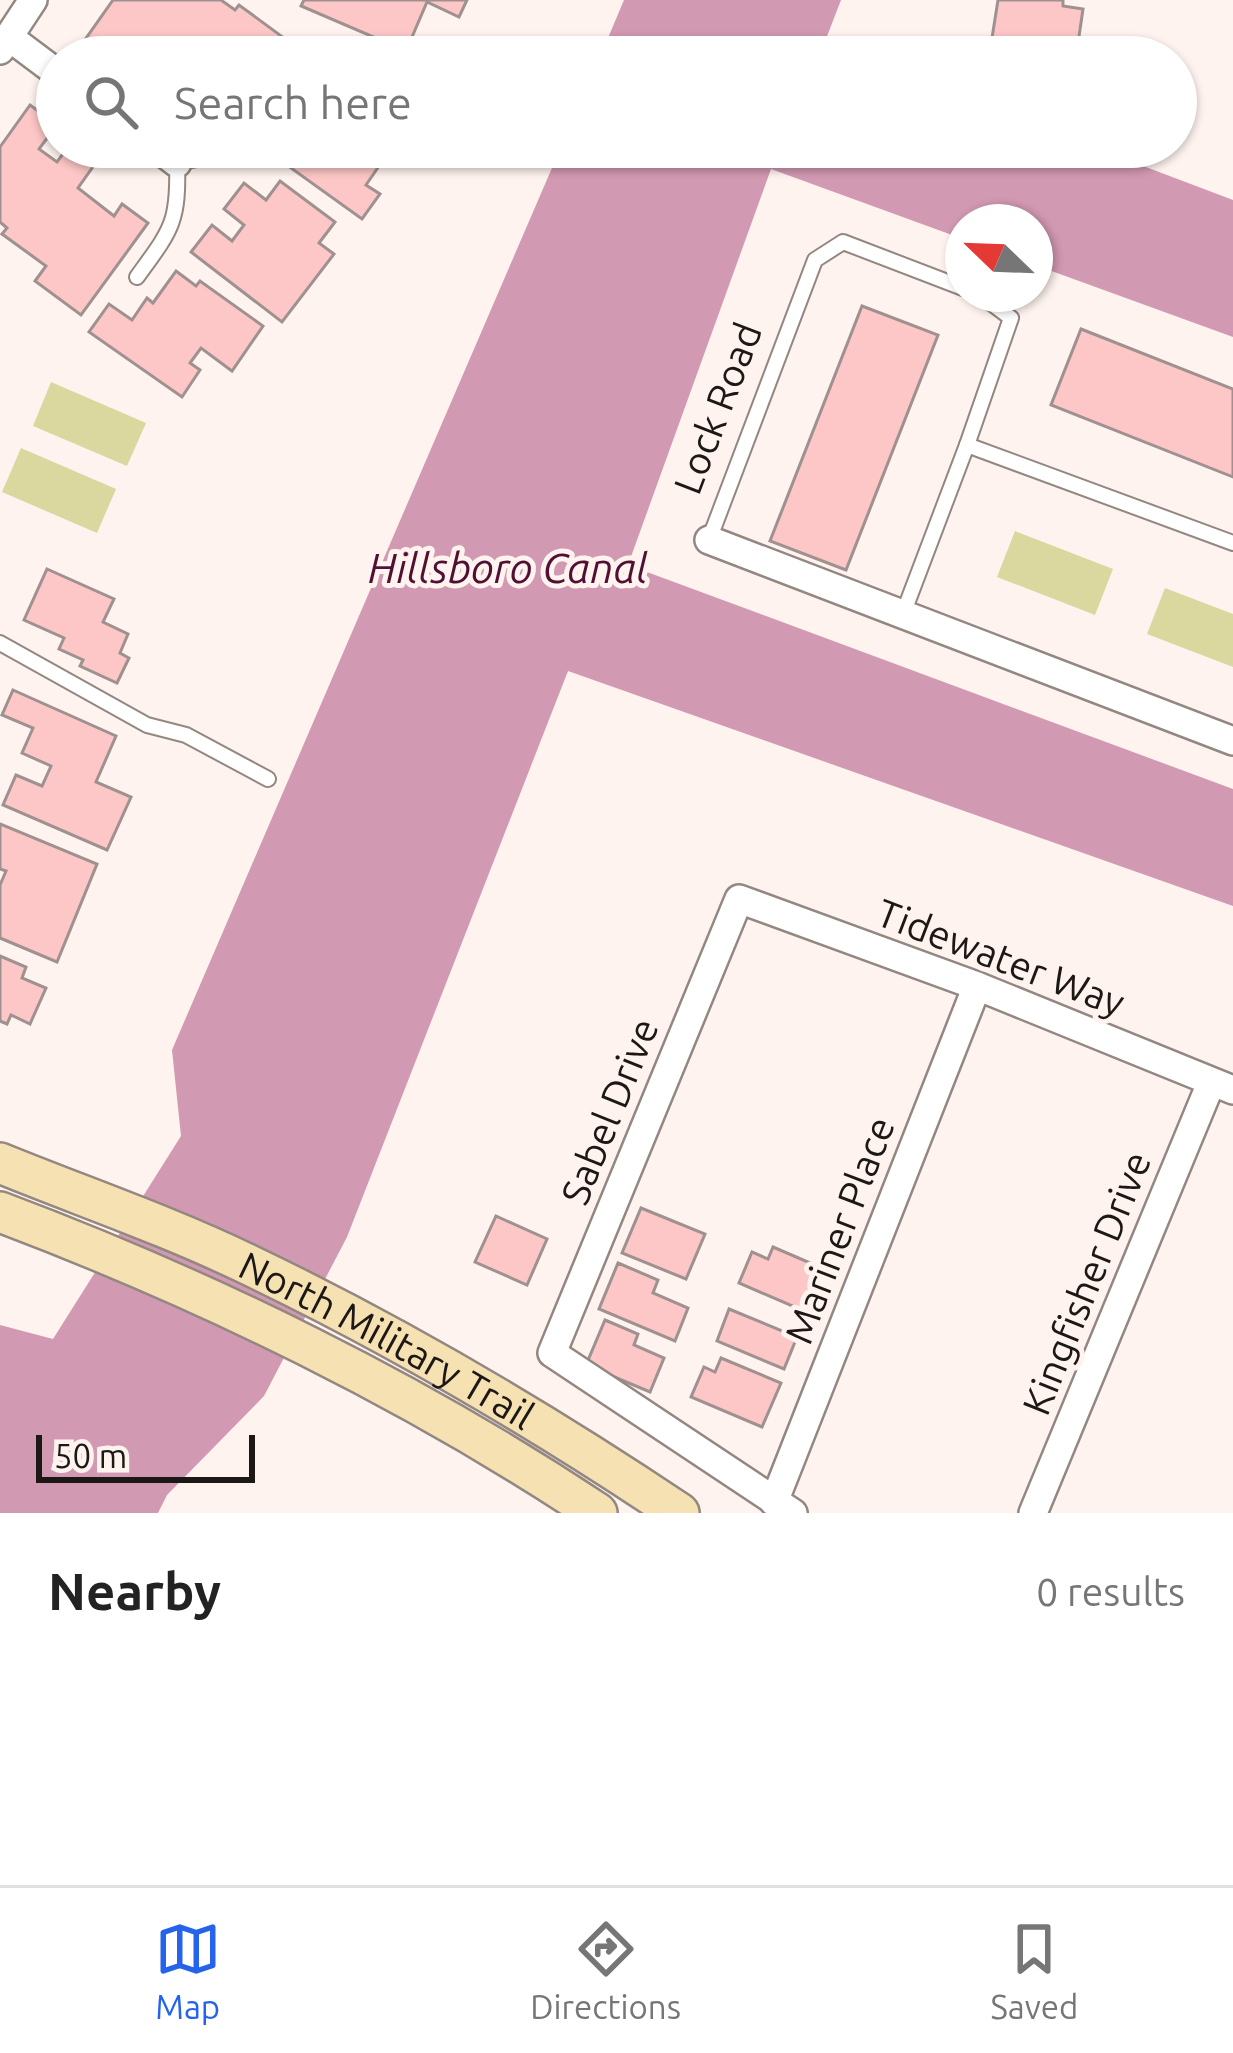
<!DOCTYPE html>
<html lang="en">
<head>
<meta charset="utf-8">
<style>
	:root { --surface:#fff; --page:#f2f2f2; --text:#222; --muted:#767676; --line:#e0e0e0; --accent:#2563eb }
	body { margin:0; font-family:Ubuntu,sans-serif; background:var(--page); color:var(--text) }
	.compass { position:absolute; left:945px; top:204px; width:108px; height:108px; border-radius:50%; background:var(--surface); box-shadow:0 3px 9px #0004; rotate:293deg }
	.scale { position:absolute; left:36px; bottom:30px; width:219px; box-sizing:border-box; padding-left:12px; border:6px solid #1c1816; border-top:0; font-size:33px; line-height:42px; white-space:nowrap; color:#1c1816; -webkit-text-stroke:9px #fef3ee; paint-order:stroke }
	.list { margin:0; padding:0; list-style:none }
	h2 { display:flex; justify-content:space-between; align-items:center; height:156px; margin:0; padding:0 48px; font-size:51px }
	h2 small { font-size:39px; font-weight:400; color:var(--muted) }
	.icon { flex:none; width:66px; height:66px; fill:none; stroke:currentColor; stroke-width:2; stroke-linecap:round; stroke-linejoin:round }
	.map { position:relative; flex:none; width:1233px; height:1513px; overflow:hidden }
	.search { position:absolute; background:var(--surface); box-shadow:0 3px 9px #0004; left:36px; right:36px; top:36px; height:132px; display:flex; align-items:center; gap:30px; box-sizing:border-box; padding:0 42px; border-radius:66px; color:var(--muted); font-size:45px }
	.sheet { height:372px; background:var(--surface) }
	nav { display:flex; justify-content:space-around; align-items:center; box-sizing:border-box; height:168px; border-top:3px solid var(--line); background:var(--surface); font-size:33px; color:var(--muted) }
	nav a { display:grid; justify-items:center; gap:6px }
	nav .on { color:var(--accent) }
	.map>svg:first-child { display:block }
	.green { fill:#dad89f }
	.water { fill:#d299b2 }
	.building { fill:#fcc7c6; stroke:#9f9190; stroke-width:3 }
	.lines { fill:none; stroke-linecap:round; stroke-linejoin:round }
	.lane-casing { stroke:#938781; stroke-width:18 }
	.street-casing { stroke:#938781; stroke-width:32 }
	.secondary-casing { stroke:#938781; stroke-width:44 }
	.lane { stroke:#fff; stroke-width:14 }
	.street { stroke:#fff; stroke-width:27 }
	.secondary { stroke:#f5e1b2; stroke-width:39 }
	.labels { text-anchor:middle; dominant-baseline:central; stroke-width:10; stroke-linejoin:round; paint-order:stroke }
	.street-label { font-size:39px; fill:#1c1816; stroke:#fef3ee }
	.water-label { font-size:42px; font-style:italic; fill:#520f34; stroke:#fef3ee }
</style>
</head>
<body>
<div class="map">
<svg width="1233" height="1513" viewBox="0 0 1233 1513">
	<rect width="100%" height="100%" fill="#fef3ee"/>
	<!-- green -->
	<g class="green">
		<polygon points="51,382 146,423 127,466 33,426"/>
		<polygon points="21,448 116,489 97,533 2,492"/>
		<polygon points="1015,531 1113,569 1095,615 997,577"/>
		<polygon points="1165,588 1233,614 1233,667 1147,634"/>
	</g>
	<!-- water -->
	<g class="water">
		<polygon points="624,0 841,0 824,44 856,57 600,57"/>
		<polygon points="561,147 1093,147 1233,200 1233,337 1035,265 1035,222 963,222 963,239 771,169 628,565 1233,789 1233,906 568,671 347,1237 264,1396 167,1495 158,1513 0,1513 0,1325 53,1339 181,1136 172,1050"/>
	</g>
	<!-- building -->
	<g class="building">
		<polygon points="113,0 221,0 235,10 239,5 284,38 271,57 137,57 142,51 124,38 111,57 100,57 82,44"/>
		<polygon points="304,0 467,0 459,17 427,2 406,51 301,6"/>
		<polygon points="998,0 1063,0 1063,6 1083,9 1076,57 989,57"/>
		<polygon points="30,105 57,125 39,149 57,162 68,147 78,147 97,161 78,188 114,216 122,204 148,223 81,315 35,281 46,266 2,234 7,228 0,222 0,147"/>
		<polygon points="274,147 368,147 365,151 381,163 366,185 380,194 362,219 270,153"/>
		<polygon points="280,181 335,222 319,243 334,254 282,322 191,252 212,225 232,241 244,225 224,209 244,183 266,200"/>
		<polygon points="176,271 196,286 200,281 263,326 232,371 201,348 190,363 200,370 182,397 89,332 109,304 132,320 147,298 153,303"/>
		<polygon points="862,306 938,335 846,570 770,541"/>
		<polygon points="1081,329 1233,389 1233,477 1051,405"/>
		<polygon points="47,569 114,599 103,622 128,634 120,653 129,658 117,683 80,666 83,660 59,649 64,638 24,620"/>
		<polygon points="13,690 116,736 96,782 131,797 107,850 3,805 16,775 42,786 51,766 22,753 33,728 2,715"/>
		<polygon points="0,824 97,864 57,962 0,938 0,885 6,871 0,869"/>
		<polygon points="0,956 26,967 22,978 46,988 30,1024 11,1015 7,1024 0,1021"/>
		<polygon points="641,1208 705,1234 686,1279 622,1253"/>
		<polygon points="496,1216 547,1239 527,1285 475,1262"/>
		<polygon points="773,1247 822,1268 804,1311 739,1283 752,1252 768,1259"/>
		<polygon points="618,1263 658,1280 653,1293 688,1308 675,1341 599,1309"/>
		<polygon points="729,1309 797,1337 784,1369 717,1341"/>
		<polygon points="605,1320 638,1334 634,1345 664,1358 650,1392 586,1365"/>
		<polygon points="721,1358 781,1383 762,1427 691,1397 704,1367 715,1372"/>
	</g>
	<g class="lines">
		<defs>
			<g id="lane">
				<path d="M137,277C171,230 179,223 177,163L217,155L225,147"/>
				<polyline points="967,445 1011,318 979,294"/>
				<polyline points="709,540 815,260 843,242 963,288"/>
				<polyline points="903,614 967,445 1233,543"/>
				<polyline points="0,643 147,725 186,735 268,779"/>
			</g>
			<g id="street">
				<polyline points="9,37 57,73"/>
				<polyline points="0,50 33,0"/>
				<polyline points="156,147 177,163"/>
				<polyline points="709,540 1233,741"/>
				<polyline points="774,1502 977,986"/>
				<polyline points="793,1513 552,1353 739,899 977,986 1233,1090"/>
				<polyline points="1033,1513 1211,1083"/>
			</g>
			<g id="secondary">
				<path id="s1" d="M0,1163C81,1196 166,1225 245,1263C396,1335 540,1420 679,1513"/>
				<path d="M0,1212C205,1289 414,1391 597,1513"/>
			</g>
		</defs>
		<!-- lane casing -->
		<use href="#lane" class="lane-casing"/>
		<!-- street casing -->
		<use href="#street" class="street-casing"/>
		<!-- secondary casing -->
		<use href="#secondary" class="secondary-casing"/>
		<!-- lane -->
		<use href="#lane" class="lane"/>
		<!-- street -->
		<use href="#street" class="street"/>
		<!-- secondary -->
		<use href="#secondary" class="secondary"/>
	</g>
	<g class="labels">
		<!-- street labels -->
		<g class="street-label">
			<text transform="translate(717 408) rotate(-69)">Lock Road</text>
			<text transform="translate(1001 957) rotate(21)">Tidewater Way</text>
			<text transform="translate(609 1111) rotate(-68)">Sabel Drive</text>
			<text transform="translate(839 1230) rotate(-69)">Mariner Place</text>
			<text transform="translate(1086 1283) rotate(-68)">Kingfisher Drive</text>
			<text stroke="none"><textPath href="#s1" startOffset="426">North Military Trail</textPath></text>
		</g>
		<!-- water labels -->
		<g class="water-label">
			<text x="508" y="567">Hillsboro Canal</text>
		</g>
	</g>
</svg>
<svg class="compass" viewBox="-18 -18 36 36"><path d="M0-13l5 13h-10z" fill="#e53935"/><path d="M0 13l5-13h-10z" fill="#767676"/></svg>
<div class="scale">50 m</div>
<div class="search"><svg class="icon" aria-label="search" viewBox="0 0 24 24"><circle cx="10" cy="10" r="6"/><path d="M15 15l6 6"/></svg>Search here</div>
</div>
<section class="sheet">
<h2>Nearby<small>0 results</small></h2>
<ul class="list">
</ul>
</section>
<nav>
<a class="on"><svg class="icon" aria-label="map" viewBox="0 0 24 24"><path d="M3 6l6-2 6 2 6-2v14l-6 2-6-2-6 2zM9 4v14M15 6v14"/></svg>Map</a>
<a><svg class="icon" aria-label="directions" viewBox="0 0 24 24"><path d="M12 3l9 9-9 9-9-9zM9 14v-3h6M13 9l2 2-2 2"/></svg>Directions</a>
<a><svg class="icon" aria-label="saved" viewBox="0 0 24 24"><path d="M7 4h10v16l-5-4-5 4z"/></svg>Saved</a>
</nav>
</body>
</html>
